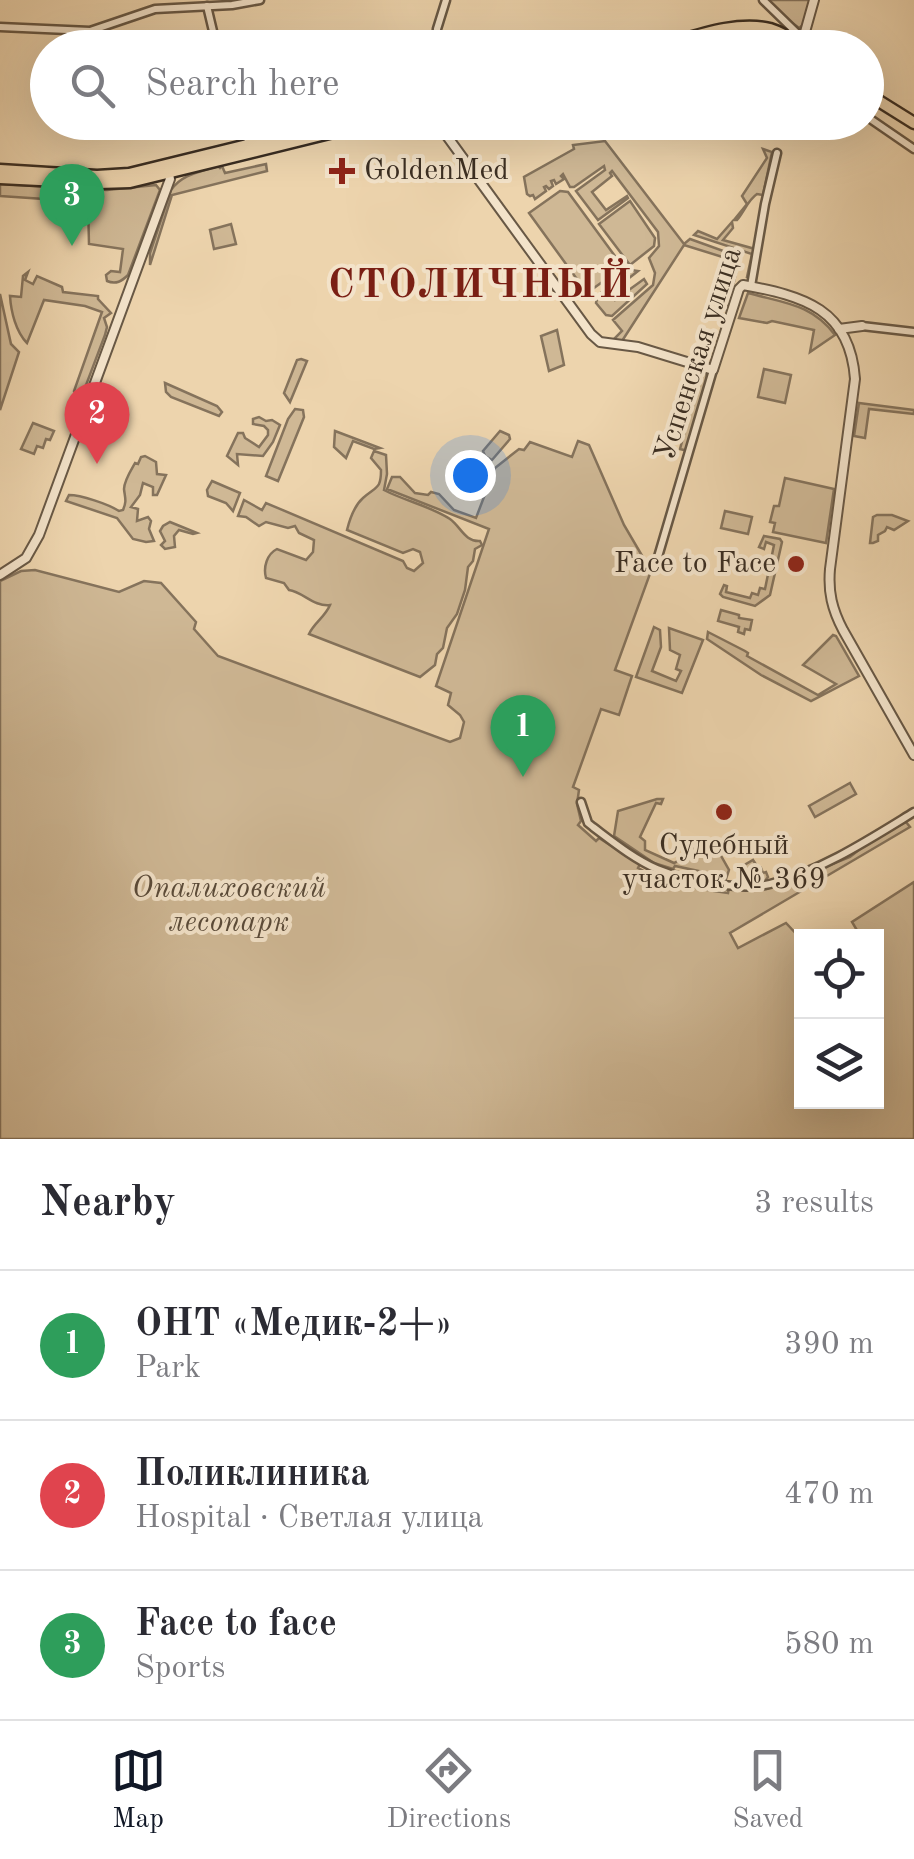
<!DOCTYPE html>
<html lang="en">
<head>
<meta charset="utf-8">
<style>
	:root { --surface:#fff; --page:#f7f7f7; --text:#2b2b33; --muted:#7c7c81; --line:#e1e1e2; --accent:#111827 }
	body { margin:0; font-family:"Old Standard TT",serif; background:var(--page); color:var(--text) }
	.controls { position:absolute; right:30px; bottom:30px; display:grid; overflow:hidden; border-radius:0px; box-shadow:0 10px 40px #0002 }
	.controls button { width:90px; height:90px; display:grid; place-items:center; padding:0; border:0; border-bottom:2px solid var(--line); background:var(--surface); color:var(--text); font:50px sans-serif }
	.you { position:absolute; left:470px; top:475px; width:35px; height:35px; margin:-25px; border:8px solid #fff; border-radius:50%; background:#1a73e8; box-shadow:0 0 0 15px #1a73e833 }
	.badge { display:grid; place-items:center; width:65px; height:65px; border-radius:50%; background:var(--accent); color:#fff; font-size:32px; font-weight:700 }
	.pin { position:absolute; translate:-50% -82px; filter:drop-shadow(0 2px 5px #0008) }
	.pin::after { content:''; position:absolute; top:52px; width:35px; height:30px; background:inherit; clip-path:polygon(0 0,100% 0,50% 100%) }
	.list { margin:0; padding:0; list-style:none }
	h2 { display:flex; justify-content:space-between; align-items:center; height:130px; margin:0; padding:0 40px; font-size:42px }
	h2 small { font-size:32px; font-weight:400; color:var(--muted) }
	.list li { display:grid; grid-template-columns:65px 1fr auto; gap:30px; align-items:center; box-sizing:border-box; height:150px; padding:0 40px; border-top:2px solid var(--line) }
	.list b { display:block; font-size:38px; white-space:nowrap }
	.list p { margin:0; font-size:32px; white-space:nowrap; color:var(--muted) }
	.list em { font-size:32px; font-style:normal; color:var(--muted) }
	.icon { flex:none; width:55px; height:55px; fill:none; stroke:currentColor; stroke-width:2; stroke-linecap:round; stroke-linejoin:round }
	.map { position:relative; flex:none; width:914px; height:1139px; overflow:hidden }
	.search { position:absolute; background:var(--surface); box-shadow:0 10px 40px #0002; left:30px; right:30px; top:30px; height:110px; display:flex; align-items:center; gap:25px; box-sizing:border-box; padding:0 35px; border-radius:55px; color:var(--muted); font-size:38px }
	.sheet { height:580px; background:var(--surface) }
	nav { display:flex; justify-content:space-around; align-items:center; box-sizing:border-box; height:140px; border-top:2px solid var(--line); background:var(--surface); font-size:28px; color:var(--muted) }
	nav a { display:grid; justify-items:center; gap:5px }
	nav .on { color:var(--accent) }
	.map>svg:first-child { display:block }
	.green { fill:#cfb895; stroke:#85735c; stroke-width:2.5 }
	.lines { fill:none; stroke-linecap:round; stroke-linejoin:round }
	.minor-casing { stroke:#685845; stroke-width:11 }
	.tertiary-casing { stroke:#685845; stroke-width:12 }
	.primary-casing { stroke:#3b2e22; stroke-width:15 }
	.minor { stroke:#f3e3ca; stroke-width:6 }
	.tertiary { stroke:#f3e3ca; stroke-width:8 }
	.primary { stroke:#edd4ad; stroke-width:10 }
	.poi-dot { fill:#8f2418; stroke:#f3e3ca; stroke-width:4 }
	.labels { text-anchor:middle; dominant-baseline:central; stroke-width:8; stroke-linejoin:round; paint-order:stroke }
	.poi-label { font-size:30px; fill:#3b2e22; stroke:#f3e3ca; text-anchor:start }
	.street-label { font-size:30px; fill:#3b2e22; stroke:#f3e3ca }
	.park-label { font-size:30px; font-style:italic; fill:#594a39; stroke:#f3e3ca }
	.district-label { font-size:40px; font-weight:bold; letter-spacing:2.5px; fill:#7a1f14; stroke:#f3e3ca }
</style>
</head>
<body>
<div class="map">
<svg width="914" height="1139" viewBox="0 0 914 1139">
	<rect width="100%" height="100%" fill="#edd4ad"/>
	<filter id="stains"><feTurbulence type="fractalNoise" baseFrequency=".002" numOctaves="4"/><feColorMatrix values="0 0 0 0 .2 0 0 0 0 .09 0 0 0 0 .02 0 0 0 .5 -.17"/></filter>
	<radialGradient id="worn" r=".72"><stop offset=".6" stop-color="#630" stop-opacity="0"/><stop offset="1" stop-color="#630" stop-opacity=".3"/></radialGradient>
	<!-- green -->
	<g class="green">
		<polygon points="769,0 810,0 803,25 799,28 776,11"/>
		<polygon points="605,141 684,244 690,239 740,257 727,310 722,309 729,259 684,245 622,341 614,339 622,331 613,320 653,285 655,273 649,258 659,246 658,232 612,171 610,173 612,176 592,192 606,210 627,196 628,198 598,220 576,191 605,170 604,166 574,187 570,187 563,174 561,176 564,179 556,184 554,180 551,181 553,186 549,189 546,186 544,187 546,191 535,199 533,195 530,196 527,194 524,177 574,149 573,145"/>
		<path d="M763,149L772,152L763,195L757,194C748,200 744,212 737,220H734L747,204L742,196L767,158Z"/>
		<path d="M266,164L267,171L172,195L150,265V253L171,190C182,174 200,172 218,166L220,168L222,166L225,173Z"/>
		<path d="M0,184L107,190L156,185L160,190L128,275C122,281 116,285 107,281L106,275L111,271L120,272L123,249L89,244L88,202L0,196Z"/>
		<polygon points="560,191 568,192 623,267 587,293 529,213"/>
		<polygon points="630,201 655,238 654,246 630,265 599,224"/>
		<polygon points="732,222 733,228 723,240 755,249 751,278 747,277 752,254 694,235 698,231 717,239"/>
		<polygon points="231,224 236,244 214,249 210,230"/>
		<polygon points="631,270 638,271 610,293 615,300 644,279 647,284 612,316 606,315 596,303 598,295"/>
		<path d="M28,272L25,280L33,284L37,276L62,287L63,292L98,296V299L111,313L104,318L107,327L105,335L80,401L74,391L102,312L85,306L44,300L27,343C16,332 11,312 10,296L21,297L23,276Z"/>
		<path d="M748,293C784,303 812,304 835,335L810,352L814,330L772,321L767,323L739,318Z"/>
		<polygon points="0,294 11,344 19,352 0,410"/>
		<polygon points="557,330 564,365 549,371 541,336"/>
		<polygon points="301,359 307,361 290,402 284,393 297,360"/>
		<polygon points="764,369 791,375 785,403 758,397"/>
		<polygon points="701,370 706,372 708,382 688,451 680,449"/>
		<polygon points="165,383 217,406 222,412 219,416 171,397 166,392"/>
		<polygon points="859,403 914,410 914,414 869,409 865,438 854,436"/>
		<polygon points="295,409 303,410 304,417 278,481 266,476 288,419"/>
		<polygon points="259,417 266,421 272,420 280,425 273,442 263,456 237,454 238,465 227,456 238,433 243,433 245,438 259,447 268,435 268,430 264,426 253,424 253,419"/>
		<polygon points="33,423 54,431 50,440 46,439 43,448 37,446 34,454 21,449"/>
		<polygon points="335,431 380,448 374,449 353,441 346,458 334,447"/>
		<polygon points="500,431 509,435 510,439 492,460 485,456 483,451"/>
		<path d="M578,441L589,445L624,525L651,571L615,670L632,676L619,715L601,709L573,787L579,790L577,804L581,821L578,825L596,841L599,838L640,864L638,868C666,884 697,889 728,893L729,888L766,889L800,877L850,857L869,842L906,822L910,827L730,933L738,948L786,923L801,939L802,1102H876V936H848L858,932L852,922L914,882V1139H0V581L21,571L35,570L119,592L144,581L161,583L196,622L194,629L218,656L450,742L460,738L464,722L460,715L448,705L451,693L436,686L489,529L387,489L392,477H400L415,493L428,495L431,492L439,494L454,510L476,518L495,468L519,449L524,450L530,442L572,457Z"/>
		<path d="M374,451L386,455L387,474L384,490C405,501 430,506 450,519C461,527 465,542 480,541L482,545L475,549L473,561L468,567L465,590L457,614L447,628L443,648L437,654L435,665L420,677L309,634C314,623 325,617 330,605C314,607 303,592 289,590L284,583L266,578C263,567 267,554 277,549L306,560L313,552L314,540L299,533L295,526L288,528L266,522L259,526L246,517L238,516L244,500L262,510L266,503L403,561L407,568L414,571L423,563L420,552L413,549L403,553L347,530C350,518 354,506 363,498C376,486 381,490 381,470L371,458Z"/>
		<path d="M145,456L156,462L157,474L166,475L157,495H153V487L143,483L140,495L131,507L138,509L137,521L148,517L151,521L149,529L154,541L146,542L133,539L117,518L66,501L69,495C81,495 108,504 119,511L123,510C127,501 125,498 124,489C124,481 131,470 135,463L138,464L141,457Z"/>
		<polygon points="785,478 834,489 826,543 773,532 775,523 770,522 774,506 779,506"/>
		<polygon points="212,481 240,493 233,511 226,503 208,496 207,490"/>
		<polygon points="725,511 752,517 748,534 721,528"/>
		<polygon points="877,515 892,515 908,521 894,530 887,527 885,531 878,535 878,541 873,543 870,543 873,517"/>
		<polygon points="170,522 197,533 193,534 179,530 174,536 175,547 165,549 161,545 165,541 160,531 163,526"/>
		<polygon points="764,536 780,539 782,542 770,595 755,606 723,597 720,594 724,585 727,586 726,592 750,598 752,593 758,595 760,588 765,589 774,545 766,542 764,549 759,547"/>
		<polygon points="721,610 739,615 739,618 752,620 750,630 745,629 744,634 738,632 739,627 718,621"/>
		<polygon points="654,627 660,630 661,647 652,671 676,681 681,671 676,669 680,655 670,650 669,628 703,640 682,693 636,677"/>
		<polygon points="708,632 745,651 748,653 747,656 818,695 836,684 803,665 833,635 836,636 859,676 811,701 761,675 707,639"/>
		<polygon points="850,783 856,794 815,817 809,806"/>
		<polygon points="657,799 663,799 661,804 656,803 640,837 645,841 645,850 674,863 685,857 689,848 707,848 708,861 709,847 716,847 729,870 726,879 722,880 722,876 675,866 673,869 654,863 614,836 618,811"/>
		<polygon points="753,860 759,869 761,868 763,873 766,872 768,877 765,881 742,881 739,868"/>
	</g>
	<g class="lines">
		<defs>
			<g id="minor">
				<polyline points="763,0 802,38"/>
				<polyline points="207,6 217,48"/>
				<polyline points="0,27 90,31 155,9 232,5 260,0"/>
				<polyline points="435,48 437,29 446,0"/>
				<polyline points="866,116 914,149"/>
				<polyline points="243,122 249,145"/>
				<polyline points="751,286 765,204 777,153"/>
				<polyline points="862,326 914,332"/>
				<polyline points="655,567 713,370"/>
				<path d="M581,802L588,823L593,827C613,842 634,859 657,869C686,881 740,891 770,884C821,871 870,839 914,812"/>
			</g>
			<g id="tertiary">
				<polyline points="796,48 805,32 814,0"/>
				<path d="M442,122L444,132L591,334L600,342L638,347L713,370L739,289L743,285C804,296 850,309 855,379L830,569C828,592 832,609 843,630L914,755"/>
				<polyline points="839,329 862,326"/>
				<polyline points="0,575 26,558 39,535 170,179 168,170"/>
			</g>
			<g id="primary">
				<path d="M654,48C689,39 734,20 770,29C783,33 794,40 806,48"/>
				<polyline points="866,93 914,123"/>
				<polyline points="0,170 97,176 129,174 284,136"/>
				<polyline points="0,178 98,183 130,182 374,122"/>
			</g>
		</defs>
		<!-- minor casing -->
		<use href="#minor" class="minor-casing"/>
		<!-- tertiary casing -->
		<use href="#tertiary" class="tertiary-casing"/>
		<!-- primary casing -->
		<use href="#primary" class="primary-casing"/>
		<!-- minor -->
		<use href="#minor" class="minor"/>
		<!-- tertiary -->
		<use href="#tertiary" class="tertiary"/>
		<!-- primary -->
		<use href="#primary" class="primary"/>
	</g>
	<!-- markers -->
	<g class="poi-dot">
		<path d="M337 156h10v10h10v10h-10v10h-10v-10h-10v-10h10z"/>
		<circle cx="796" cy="564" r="10"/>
		<circle cx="724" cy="812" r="10"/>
	</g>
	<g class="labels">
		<!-- poi labels -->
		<g class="poi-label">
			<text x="364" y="171">GoldenMed</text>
			<text x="776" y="564" text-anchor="end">Face to Face</text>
			<text x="724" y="846" text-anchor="middle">Судебный<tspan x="724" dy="34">участок № 369</tspan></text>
		</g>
		<!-- street labels -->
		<g class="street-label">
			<text transform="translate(699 354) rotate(-72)">Успенская улица</text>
		</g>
		<!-- park labels -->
		<g class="park-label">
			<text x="229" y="889">Опалиховский<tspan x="229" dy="34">лесопарк</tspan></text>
		</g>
		<!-- district labels -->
		<g class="district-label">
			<text x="481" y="287">СТОЛИЧНЫЙ</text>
		</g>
	</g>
	<rect width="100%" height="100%" filter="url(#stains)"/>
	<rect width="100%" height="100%" fill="url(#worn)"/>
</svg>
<div class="controls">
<button><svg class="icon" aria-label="locate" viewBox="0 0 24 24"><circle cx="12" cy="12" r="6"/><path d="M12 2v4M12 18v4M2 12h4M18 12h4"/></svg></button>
<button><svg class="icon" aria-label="layers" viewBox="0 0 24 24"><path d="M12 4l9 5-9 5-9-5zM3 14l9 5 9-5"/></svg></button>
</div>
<div class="you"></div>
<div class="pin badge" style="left:523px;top:777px;background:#2e9e5b">1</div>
<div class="pin badge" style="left:97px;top:464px;background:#e0444e">2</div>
<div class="pin badge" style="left:72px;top:246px;background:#2e9e5b">3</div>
<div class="search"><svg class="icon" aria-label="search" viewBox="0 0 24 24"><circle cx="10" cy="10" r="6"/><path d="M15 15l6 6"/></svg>Search here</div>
</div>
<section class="sheet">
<h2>Nearby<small>3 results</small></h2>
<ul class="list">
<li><span class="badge" style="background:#2e9e5b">1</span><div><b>ОНТ «Медик-2+»</b><p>Park</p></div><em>390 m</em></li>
<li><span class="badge" style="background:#e0444e">2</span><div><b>Поликлиника</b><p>Hospital · Светлая улица</p></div><em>470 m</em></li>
<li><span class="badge" style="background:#2e9e5b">3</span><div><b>Face to face</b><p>Sports</p></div><em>580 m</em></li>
</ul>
</section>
<nav>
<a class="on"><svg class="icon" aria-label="map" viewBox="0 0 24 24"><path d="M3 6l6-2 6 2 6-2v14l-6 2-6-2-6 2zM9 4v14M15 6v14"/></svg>Map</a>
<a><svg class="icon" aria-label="directions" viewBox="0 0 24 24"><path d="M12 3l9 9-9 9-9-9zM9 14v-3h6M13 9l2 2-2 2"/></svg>Directions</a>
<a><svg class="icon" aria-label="saved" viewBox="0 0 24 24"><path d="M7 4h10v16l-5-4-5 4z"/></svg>Saved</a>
</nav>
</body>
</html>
